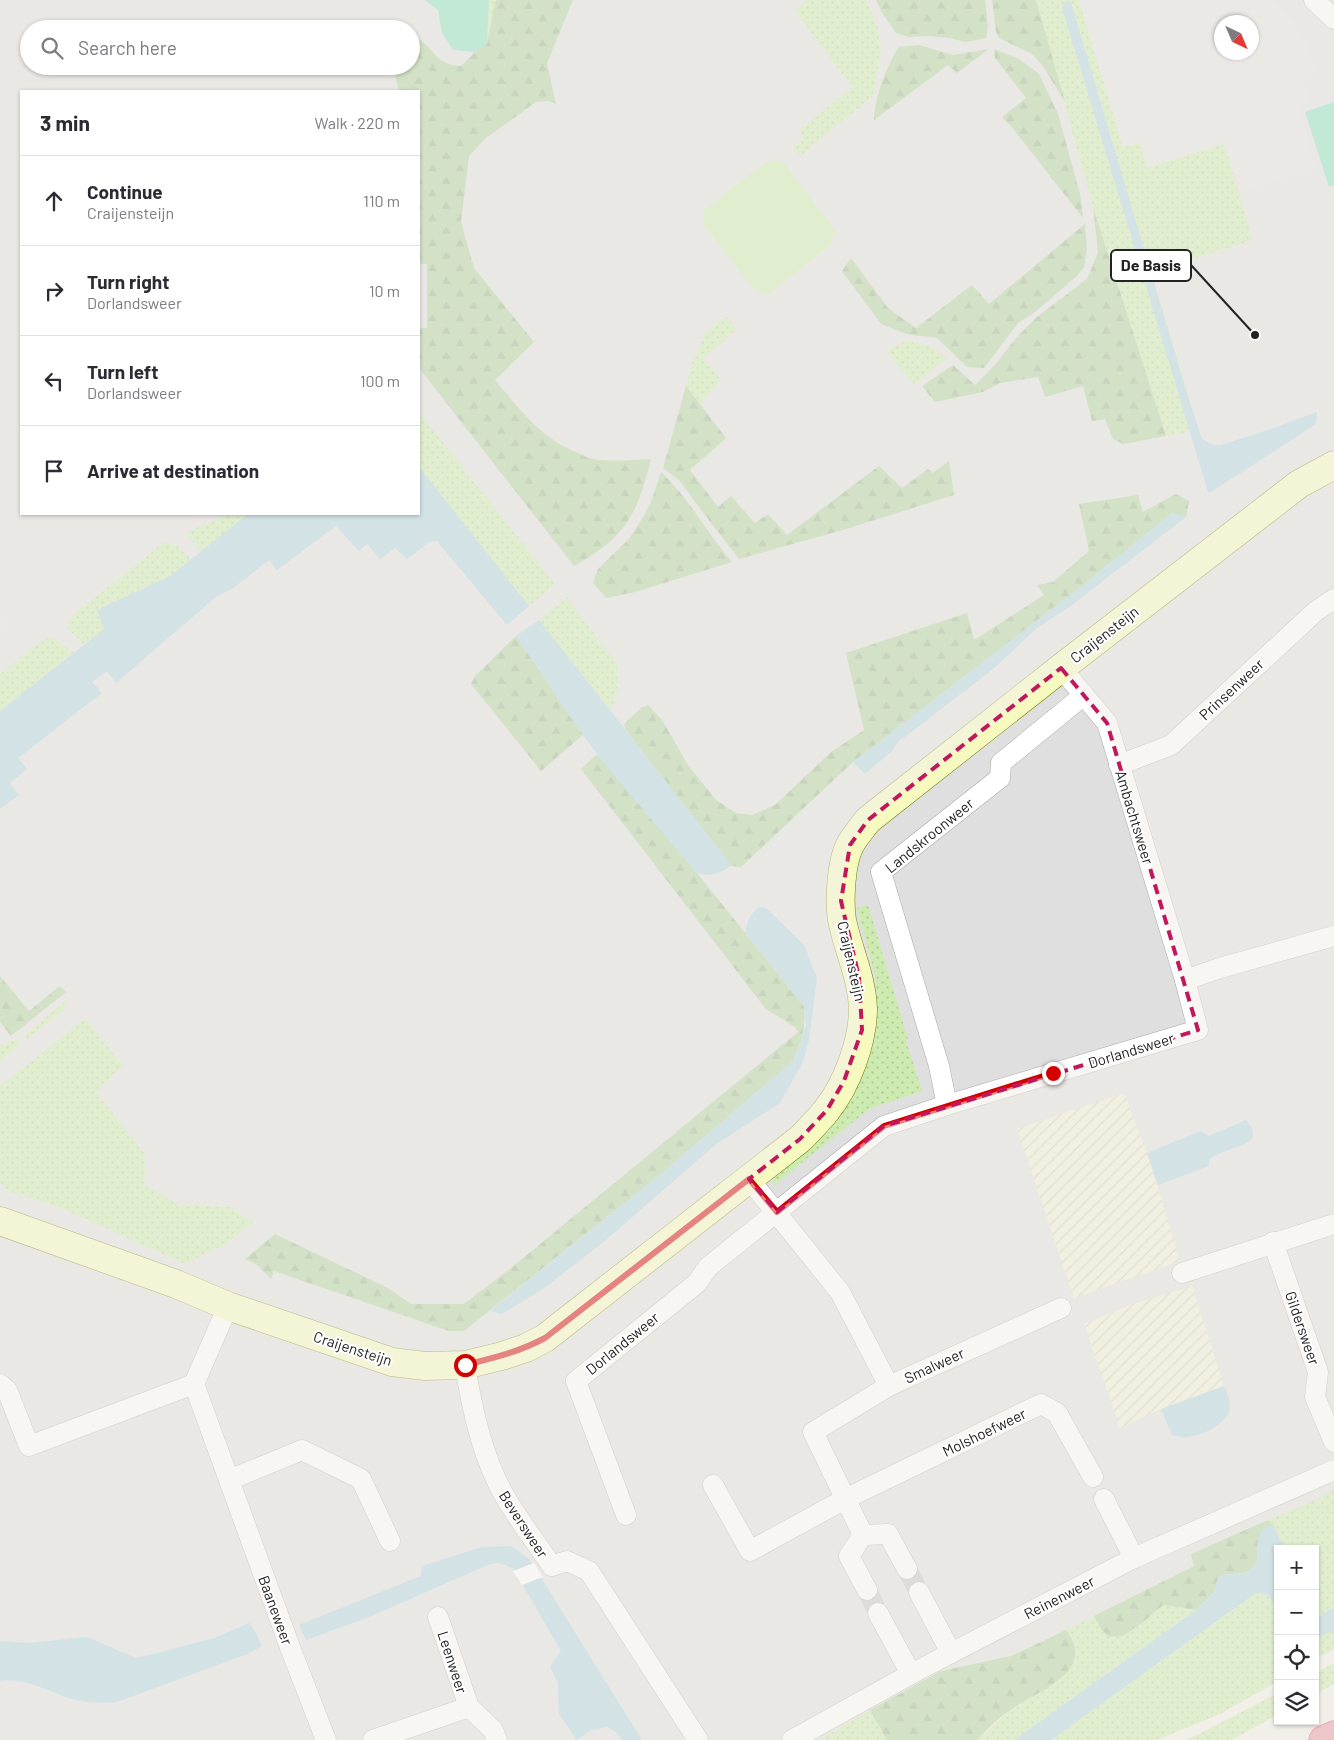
<!DOCTYPE html>
<html lang="en">
<head>
<meta charset="utf-8">
<style>
	:root { --surface:#fff; --page:#f2f2f3; --text:#2b2b33; --muted:#7c7c81; --line:#e1e1e2 }
	body { margin:0; font-family:Barlow,sans-serif; background:var(--page); color:var(--text) }
	.controls { position:absolute; right:15px; bottom:15px; display:grid; overflow:hidden; border-radius:0px; box-shadow:0 1px 4px #0004 }
	.controls button { width:45px; height:45px; display:grid; place-items:center; padding:0; border:0; border-bottom:1px solid var(--line); background:var(--surface); color:var(--text); font:25px sans-serif }
	.compass { position:absolute; left:1214px; top:15px; width:45px; height:45px; border-radius:50%; background:var(--surface); box-shadow:0 1px 4px #0004; rotate:136deg }
	.stop { position:absolute; width:15px; height:15px; margin:-11px; border:4px solid #d40000; border-radius:50%; background:#fff }
	.stop.end { background:#d40000; border-color:#fff; box-shadow:0 1px 5px #0008 }
	.list { margin:0; padding:0; list-style:none }
	h2 { display:flex; justify-content:space-between; align-items:center; height:65px; margin:0; padding:0 20px; font-size:21px }
	h2 small { font-size:16px; font-weight:400; color:var(--muted) }
	.list li { display:grid; grid-template-columns:32px 1fr auto; gap:15px; align-items:center; box-sizing:border-box; height:90px; padding:0 20px; border-top:1px solid var(--line) }
	.list b { display:block; font-size:19px; white-space:nowrap }
	.list p { margin:0; font-size:16px; white-space:nowrap; color:var(--muted) }
	.list em { font-size:16px; font-style:normal; color:var(--muted) }
	.icon { flex:none; width:28px; height:28px; fill:none; stroke:currentColor; stroke-width:2; stroke-linecap:round; stroke-linejoin:round }
	.map { position:relative; flex:none; width:1334px; height:1740px; overflow:hidden }
	.search { position:absolute; background:var(--surface); box-shadow:0 1px 4px #0004; left:20px; top:20px; width:400px; height:55px; display:flex; align-items:center; gap:12px; box-sizing:border-box; padding:0 18px; border-radius:28px; color:var(--muted); font-size:19px }
	.panel { position:absolute; background:var(--surface); box-shadow:0 1px 4px #0004; left:20px; top:90px; width:400px; height:425px; border-radius:0px }
	.map>svg:first-child { display:block }
	.residential { fill:#e0dfdf; fill-rule:evenodd }
	.farmland { fill:url(#farmland-furrows) }
	.grass { fill:url(#grass-dots) }
	.forest { fill:url(#forest-firs) }
	.garden { fill:#cdebb0 }
	.pitch { fill:#88e0be }
	.parking { fill:#e2e2e2; fill-rule:evenodd }
	.water { fill:#aad3df }
	.pier { fill:#fff }
	.lines { fill:none; stroke-linecap:round; stroke-linejoin:round }
	.street-tunnel { stroke:#c8c6c1; stroke-width:20; stroke-dasharray:20 10; stroke-linecap:butt }
	.street-casing { stroke:#a9a9a9; stroke-width:21 }
	.secondary-casing { stroke:#707d05; stroke-width:29 }
	.highway-casing { stroke:#dc2a67; stroke-width:29 }
	.street { stroke:#fff; stroke-width:20 }
	.secondary { stroke:#f7fabf; stroke-width:28 }
	.highway { stroke:#e892a2; stroke-width:28 }
	.route { stroke:#d40000; stroke-width:6 }
	.marked { fill:none; stroke:#c2185b; stroke-width:4; stroke-dasharray:10 6; stroke-linejoin:round }
	.labels { text-anchor:middle; dominant-baseline:central; stroke-width:4; stroke-linejoin:round; paint-order:stroke }
	.street-label { font-size:15px; fill:#222; stroke:#fff }
	.leader { fill:none; stroke:#222; stroke-width:2 }
	.callout-dot { fill:#222; stroke:#fff; stroke-width:2 }
	.callout { fill:#fff; stroke:#222; stroke-width:2 }
	.callout-label { font-size:16px; text-anchor:middle; font-weight:bold; fill:#222 }
</style>
</head>
<body>
<div class="map">
<svg width="1334" height="1740" viewBox="0 0 1334 1740">
	<defs>
		<pattern id="farmland-furrows" width="10" height="10" patternUnits="userSpaceOnUse" patternTransform="scale(1.25)"><rect width="10" height="10" fill="#eef0d5"/><path d="M-1 1l2-2M0 10L10 0M9 11l2-2" fill="none" stroke="#ccceb7"/></pattern>
		<pattern id="grass-dots" width="8" height="8" patternUnits="userSpaceOnUse" patternTransform="scale(1.25)"><rect width="8" height="8" fill="#cdebb0"/><path d="M2 2h.1M6 6h.1" fill="none" stroke="#b0c997" stroke-width="1.8" stroke-linecap="round"/></pattern>
		<pattern id="forest-firs" width="22" height="20" patternUnits="userSpaceOnUse" patternTransform="scale(1.25)"><rect width="22" height="20" fill="#add19e"/><path d="M5 1l3.5 6h-7zM16 11l3.5 6h-7z" fill="#95b388"/></pattern>
	</defs>
	<rect width="100%" height="100%" fill="#f2efe9"/>
	<!-- residential -->
	<path class="residential" d="M0,0H1334V1534L1302,1549H1278L890,1740H0ZM1222,22H1252V52H1222ZM29,29H411V66H29ZM21,91H419V514H21Z"/>
	<!-- farmland -->
	<g class="farmland">
		<polygon points="1121,1094 1125,1096 1147,1153 1180,1261 1074,1298 1017,1129"/>
		<polygon points="1192,1286 1224,1386 1161,1409 1120,1428 1084,1324 1130,1305"/>
	</g>
	<!-- grass -->
	<g class="grass">
		<polygon points="489,0 497,0 495,2 487,44"/>
		<polygon points="807,0 866,0 877,24 882,50 872,97 800,156 792,148 804,138 798,131 852,87 795,11"/>
		<polygon points="1036,0 1079,0 1123,146 1140,143 1224,144 1253,240 1151,272 1192,407 1188,397 1072,6 1063,4 1062,7 1191,431 1166,436 1093,207"/>
		<polygon points="726,316 737,329 704,358 721,380 700,404 686,386 692,363 706,332"/>
		<path d="M904,341C923,343 933,345 947,358L915,385L886,352Z"/>
		<polygon points="419,412 555,584 529,606 419,467"/>
		<polygon points="230,514 248,514 202,552 185,533"/>
		<polygon points="163,543 176,545 191,559 170,576 97,610 104,629 84,644 68,629 68,619"/>
		<polygon points="567,597 617,664 618,687 611,711 539,620"/>
		<polygon points="46,638 53,638 74,652 0,711 0,674"/>
		<polygon points="868,905 908,1039 906,1041 922,1091 869,1109 773,1186 776,1173 831,1127 851,1099 869,1056 877,1022 876,979 857,908"/>
		<polygon points="69,998 66,1009 27,1039 25,1035"/>
		<polygon points="86,1018 123,1066 98,1089 97,1093 146,1155 144,1186 151,1188 179,1205 230,1207 253,1222 224,1245 185,1264 59,1207 8,1191 0,1183 0,1086"/>
		<polygon points="16,1039 21,1044 0,1061 0,1046"/>
		<polygon points="1334,1490 1334,1608 1315,1618 1315,1549 1284,1549 1274,1526 1268,1520 1304,1505"/>
		<path d="M1256,1593L1268,1595C1284,1615 1278,1656 1278,1681L1220,1714L1157,1740H1051Z"/>
		<polygon points="1163,1605 1196,1610 1014,1740 977,1740 1008,1712 1029,1698 1074,1641 1066,1630 1094,1616 1101,1629 1142,1623"/>
		<polygon points="1334,1630 1334,1649 1315,1660 1315,1640"/>
		<polygon points="1334,1663 1334,1684 1315,1694 1315,1673"/>
		<polygon points="1278,1693 1278,1714 1232,1740 1184,1740 1199,1734"/>
		<polygon points="870,1710 887,1740 819,1740"/>
	</g>
	<!-- forest -->
	<g class="forest">
		<path d="M497,0H573L547,63L556,104L549,101L536,102L486,138L469,156L461,222L474,268L534,342L495,380C520,410 541,438 578,453C583,455 588,458 593,459C612,462 632,460 651,459C637,515 626,537 574,566L419,368V328H427V264H419V91H399L393,66H411V37C434,41 431,65 461,66L475,52L487,44L495,2Z"/>
		<polygon points="876,0 985,0 988,26 986,38 966,42 949,38 928,36 908,37 896,33 882,13"/>
		<polygon points="992,0 1036,0 1065,102 1042,65 1032,54 999,38 996,32"/>
		<path d="M919,45L953,55L989,49L957,73L948,65L874,120C875,96 886,67 899,47Z"/>
		<polygon points="994,49 1019,59 1039,74 1058,114 1080,194 1083,218 1011,126 1002,117 1026,98 995,58"/>
		<polygon points="1093,207 1166,436 1123,444 1113,439 1105,419 1092,421 1083,386 1045,397 1038,377 1000,383 983,392 935,402 922,386 953,365 975,385 995,365 1016,338 1037,317 1087,279 1098,253"/>
		<polygon points="1085,224 1087,250 1084,267 1077,276 1035,312 1018,323 984,368 967,367 937,338 906,334 881,324 842,271 851,258 888,308 916,328 972,285 989,304"/>
		<polygon points="686,386 726,438 690,470 718,507 731,496 755,523 768,514 787,535 879,466 902,488 928,469 933,473 949,461 954,495 843,530 739,559 698,506 680,481 663,468"/>
		<path d="M661,472C689,498 707,533 732,562L635,592L606,598L593,583L598,569L629,539L645,514L652,499Z"/>
		<polygon points="1176,494 1189,501 1186,517 1172,513 1083,585 853,762 741,867 731,866 626,730 624,724 641,708 648,705 662,720 688,765 716,800 736,813 752,815 775,805 831,752 864,730 846,653 967,613 974,640 1044,595 1037,585 1053,582 1089,551 1079,504 1138,495 1143,512"/>
		<polygon points="516,636 583,735 541,771 471,684 475,676"/>
		<path d="M597,754L697,873L804,1006C806,1028 802,1042 792,1062L657,1177L464,1331H449L274,1271L271,1279L257,1265L245,1259L275,1234L388,1288L411,1304H464L511,1268L798,1032L795,1027L766,1009L581,769Z"/>
		<polygon points="0,976 29,1011 60,986 66,992 11,1036 0,1022"/>
		<polygon points="1268,1520 1274,1526 1265,1527 1257,1549 1257,1562 1250,1570 1243,1573 1222,1575 1218,1579 1214,1592 1196,1610 1163,1605 1142,1623 1123,1636 1109,1637 1101,1629 1094,1616 1194,1566 1191,1554"/>
		<path d="M1066,1630C1099,1673 1035,1691 1009,1711C997,1719 987,1730 977,1740H887L870,1710L941,1671L1011,1656Z"/>
	</g>
	<!-- garden -->
	<polygon class="garden" points="775,160 785,164 836,231 831,244 769,294 755,291 703,224 703,211 766,162"/>
	<!-- pitch -->
	<g class="pitch">
		<polygon points="425,0 489,0 487,44 475,52 453,50 442,33 438,10"/>
		<polygon points="1334,102 1334,185 1329,187 1305,112"/>
	</g>
	<!-- parking -->
	<g class="parking">
		<path d="M1079,0H1272L1294,23L1311,53L1317,75L1303,78L1311,103L1298,107L1316,170L1243,193L1224,144L1147,168L1140,143L1123,147ZM1222,22H1252V52H1222Z"/>
		<polygon points="2,612 11,624 0,633 0,613"/>
	</g>
	<!-- water -->
	<g class="water">
		<polygon points="1066,1 1070,1 1072,6 1188,397 1202,439 1213,445 1221,445 1271,429 1317,412 1316,424 1211,492 1208,492 1062,7"/>
		<polygon points="419,467 529,606 507,625 437,541 429,542 407,559 395,548 380,559 367,544 359,551 336,526 277,570 269,560 232,589 217,596 116,683 107,671 92,682 102,693 18,758 27,769 10,783 19,795 0,809 0,711 104,629 97,610 170,576 248,514 419,514"/>
		<polygon points="1172,513 1186,517 1072,605 1037,628 992,670 898,742 892,751 865,774 853,762 1083,585"/>
		<path d="M539,620L724,855L731,866C720,873 711,877 697,873L611,772L583,735L516,636Z"/>
		<polygon points="758,907 766,908 804,945 817,978 809,1039 803,1062 780,1103 715,1145 606,1240 547,1286 502,1314 490,1311 657,1177 792,1062 799,1048 806,1025 804,1006 745,932 749,918"/>
		<polygon points="1246,1120 1252,1128 1253,1137 1247,1143 1213,1156 1209,1160 1209,1166 1158,1185 1147,1153 1201,1131 1209,1136"/>
		<path d="M1224,1386C1227,1393 1231,1401 1230,1409C1227,1423 1201,1437 1188,1437C1183,1438 1177,1436 1172,1435L1161,1409Z"/>
		<path d="M1274,1526L1284,1549H1278V1615L1273,1602L1268,1595L1256,1593L1051,1740H1014L1196,1610L1214,1592L1218,1579L1222,1575L1243,1573L1250,1570L1257,1562C1257,1550 1256,1535 1265,1527Z"/>
		<polygon points="511,1546 530,1560 642,1740 622,1740 616,1732 608,1727 591,1730 577,1740 559,1714 558,1684 550,1666 561,1651 524,1587 517,1571 506,1565 498,1563 490,1564 369,1617 306,1640 299,1625 421,1576 421,1570 425,1565 482,1547"/>
		<polygon points="1334,1608 1334,1630 1315,1640 1315,1618"/>
		<path d="M249,1623L256,1633L262,1646L247,1654L117,1702C105,1703 94,1703 82,1701C54,1697 30,1676 0,1681V1641L28,1643L87,1637L136,1658L161,1652L214,1638Z"/>
	</g>
	<!-- pier -->
	<polygon class="pier" points="534,1563 543,1577 522,1585 513,1571"/>
	<g class="lines">
		<!-- street-tunnel -->
		<g class="street-tunnel">
			<polyline points="907,1569 919,1592"/>
			<polyline points="867,1590 878,1613"/>
		</g>
		<defs>
			<g id="street">
				<polyline points="1314,0 1334,19"/>
				<polyline points="1061,668 1107,723 1185,980"/>
				<polyline points="1119,765 1171,745 1316,611 1334,599"/>
				<polyline points="947,1105 939,1066 881,872 1000,778 1001,763 1084,695"/>
				<polyline points="749,1179 840,1292 889,1386"/>
				<polyline points="1273,1242 1318,1372 1315,1397 1334,1442"/>
				<polyline points="1182,1273 1334,1224"/>
				<polyline points="228,1306 194,1384 291,1650 326,1740"/>
				<path d="M465,1365C472,1410 483,1461 507,1500C520,1522 537,1544 552,1566L567,1561L589,1571L698,1740"/>
				<polyline points="0,1384 7,1390 29,1446 194,1384"/>
				<polyline points="229,1480 302,1450 361,1479 390,1541"/>
				<polyline points="713,1485 750,1551 845,1499 1041,1404 1057,1413 1093,1477"/>
				<polyline points="1104,1499 1134,1558"/>
				<polyline points="626,1515 576,1381 697,1283 708,1267 884,1126 947,1105 1198,1030 1185,980 1220,968 1334,936"/>
				<polyline points="863,1535 888,1534 907,1569"/>
				<polyline points="867,1590 849,1556 863,1535 813,1432 889,1386 1061,1308"/>
				<polyline points="919,1592 951,1653"/>
				<polyline points="878,1613 911,1674"/>
				<polyline points="438,1617 469,1707 493,1730 497,1740"/>
				<polyline points="373,1740 469,1707"/>
				<polyline points="792,1740 911,1674 1134,1558 1334,1470"/>
			</g>
			<path id="secondary" d="M0,1221L176,1284L228,1306L392,1362L425,1366L465,1365L502,1356L526,1348L545,1338L800,1139C809,1130 818,1121 826,1111C847,1085 863,1041 863,1009C862,977 848,950 842,920C839,901 841,862 850,845C855,836 862,828 868,820L1061,668L1299,484L1334,465"/>
			<polyline id="highway" points="1323,1740 1334,1735"/>
		</defs>
		<!-- street casing -->
		<use href="#street" class="street-casing"/>
		<!-- secondary casing -->
		<use href="#secondary" class="secondary-casing"/>
		<!-- highway casing -->
		<use href="#highway" class="highway-casing"/>
		<!-- street -->
		<use href="#street" class="street"/>
		<!-- secondary -->
		<use href="#secondary" class="secondary"/>
		<!-- highway -->
		<use href="#highway" class="highway"/>
	</g>
	<g class="lines">
		<!-- route -->
		<path class="route" d="M465,1365C493,1358 519,1352 545,1338L749,1179L777,1212L884,1126L1053,1073"/>
	</g>
	<!-- marked area -->
	<path d="M0 0H1334V1740H0ZM1061,668L1107,723L1198,1030L884,1126L777,1212L749,1179L800,1139L827,1110L844,1081L862,1030L859,977L841,901L850,845L868,820Z" fill="#f2efe9" fill-opacity=".55" fill-rule="evenodd"/>
	<path class="marked" d="M1061,668L1107,723L1198,1030L884,1126L777,1212L749,1179L800,1139L827,1110L844,1081L862,1030L859,977L841,901L850,845L868,820Z"/>
	<g class="labels">
		<!-- street labels -->
		<g class="street-label">
			<text transform="translate(1104 634) rotate(-38)">Craijensteijn</text>
			<text transform="translate(1231 689) rotate(-43)">Prinsenweer</text>
			<text transform="translate(1135 817) rotate(73)">Ambachtsweer</text>
			<text transform="translate(929 835) rotate(-39)">Landskroonweer</text>
			<text transform="translate(852 961) rotate(77)">Craijensteijn</text>
			<text transform="translate(1131 1050) rotate(-17)">Dorlandsweer</text>
			<text transform="translate(1303 1328) rotate(71)">Gildersweer</text>
			<text transform="translate(622 1343) rotate(-39)">Dorlandsweer</text>
			<text transform="translate(353 1348) rotate(18)">Craijensteijn</text>
			<text transform="translate(934 1365) rotate(-25)">Smalweer</text>
			<text transform="translate(984 1432) rotate(-26)">Molshoefweer</text>
			<text transform="translate(524 1524) rotate(57)">Beversweer</text>
			<text transform="translate(1059 1597) rotate(-27)">Reinenweer</text>
			<text transform="translate(276 1610) rotate(70)">Baaneweer</text>
			<text transform="translate(453 1662) rotate(72)">Leenweer</text>
		</g>
	</g>
	<!-- callouts -->
	<path class="leader" d="M1255 335L1191 265"/>
	<circle class="callout-dot" cx="1255" cy="335" r="5"/>
	<rect class="callout" x="1111" y="250" width="80" height="31" rx="5"/>
	<g class="callout-label">
		<text x="1151" y="271">De Basis</text>
	</g>
</svg>
<div class="controls">
<button>+</button>
<button>−</button>
<button><svg class="icon" aria-label="locate" viewBox="0 0 24 24"><circle cx="12" cy="12" r="6"/><path d="M12 2v4M12 18v4M2 12h4M18 12h4"/></svg></button>
<button><svg class="icon" aria-label="layers" viewBox="0 0 24 24"><path d="M12 4l9 5-9 5-9-5zM3 14l9 5 9-5"/></svg></button>
</div>
<svg class="compass" viewBox="-18 -18 36 36"><path d="M0-13l5 13h-10z" fill="#e53935"/><path d="M0 13l5-13h-10z" fill="#7c7c81"/></svg>
<div class="stop" style="left:465px;top:1365px"></div>
<div class="stop end" style="left:1053px;top:1073px"></div>
<div class="search"><svg class="icon" aria-label="search" viewBox="0 0 24 24"><circle cx="10" cy="10" r="6"/><path d="M15 15l6 6"/></svg>Search here</div>
<section class="panel">
<h2>3 min<small>Walk · 220 m</small></h2>
<ul class="list">
<li><svg class="icon" aria-label="ahead" viewBox="0 0 24 24"><path d="M12 20V5M6 11l6-6 6 6"/></svg><div><b>Continue</b><p>Craijensteijn</p></div><em>110 m</em></li>
<li><svg class="icon" aria-label="right" viewBox="0 0 24 24"><path d="M7 20v-9h11M14 6l5 5-5 5"/></svg><div><b>Turn right</b><p>Dorlandsweer</p></div><em>10 m</em></li>
<li><svg class="icon" aria-label="left" viewBox="0 0 24 24"><path d="M17 20v-9H6M10 6l-5 5 5 5"/></svg><div><b>Turn left</b><p>Dorlandsweer</p></div><em>100 m</em></li>
<li><svg class="icon" aria-label="arrive" viewBox="0 0 24 24"><path d="M6 21V4h12l-3 4 3 4H6"/></svg><div><b>Arrive at destination</b></div></li>
</ul>
</section>
</div>
</body>
</html>
